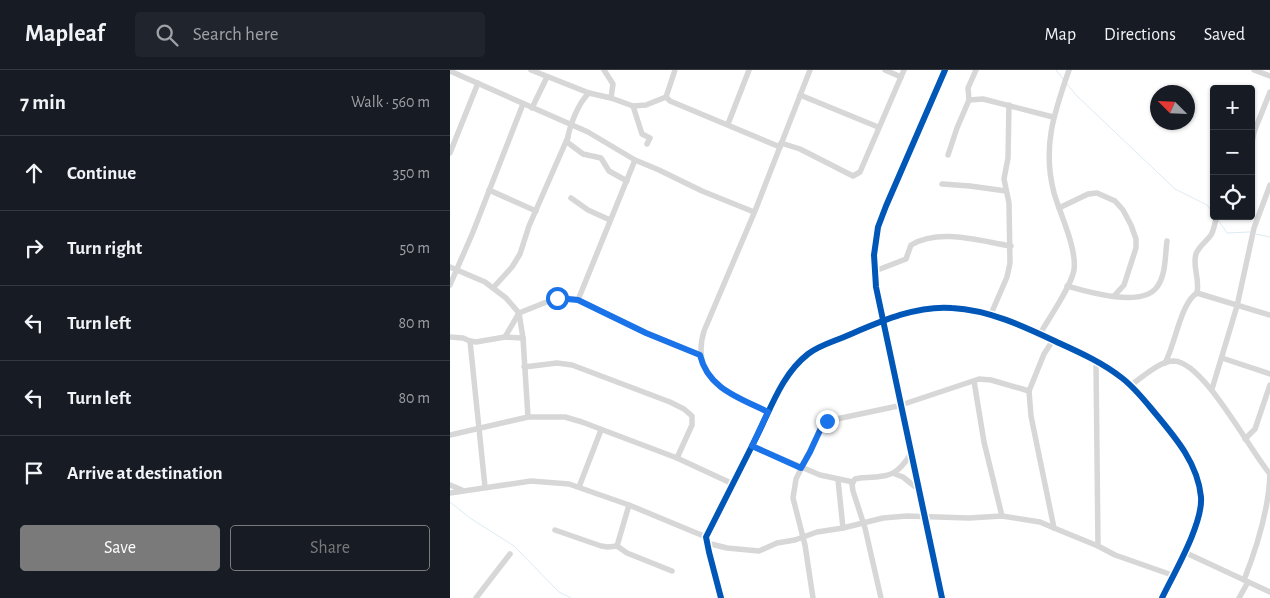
<!DOCTYPE html>
<html lang="en">
<head>
<meta charset="utf-8">
<style>
	:root { --surface:#171b24; --page:#20242c; --text:#f1f3f6; --muted:#9ea1a6; --line:#363941; --accent:#7a7a7a }
	body { margin:0; font-family:"Alegreya Sans",sans-serif; background:var(--page); color:var(--text) }
	.controls { position:absolute; right:15px; top:15px; display:grid; overflow:hidden; border-radius:5px; box-shadow:0 1px 4px #0004 }
	.controls button { width:45px; height:45px; display:grid; place-items:center; padding:0; border:0; border-bottom:1px solid var(--line); background:var(--surface); color:var(--text); font:25px sans-serif }
	.compass { position:absolute; left:700px; top:15px; width:45px; height:45px; border-radius:50%; background:var(--surface); box-shadow:0 1px 4px #0004; rotate:294deg }
	.stop { position:absolute; width:15px; height:15px; margin:-11px; border:4px solid #1a73e8; border-radius:50%; background:#fff }
	.stop.end { background:#1a73e8; border-color:#fff; box-shadow:0 1px 5px #0008 }
	.list { margin:0; padding:0; list-style:none }
	h2 { display:flex; justify-content:space-between; align-items:center; height:65px; margin:0; padding:0 20px; font-size:21px }
	h2 small { font-size:16px; font-weight:400; color:var(--muted) }
	.list li { display:grid; grid-template-columns:32px 1fr auto; gap:15px; align-items:center; box-sizing:border-box; height:75px; padding:0 20px; border-top:1px solid var(--line) }
	.list b { display:block; font-size:19px; white-space:nowrap }
	.list em { font-size:16px; font-style:normal; color:var(--muted) }
	.actions { display:flex; gap:10px; padding:15px 20px }
	.actions a { flex:1; padding:11px 0; border:1px solid var(--accent); border-radius:5px; text-align:center; font-size:18px; color:var(--accent) }
	.actions .main { background:var(--accent); color:#fff }
	.icon { flex:none; width:28px; height:28px; fill:none; stroke:currentColor; stroke-width:2; stroke-linecap:round; stroke-linejoin:round }
	.map { position:relative; flex:none; width:820px; height:528px; overflow:hidden }
	header { display:flex; align-items:center; gap:30px; box-sizing:border-box; height:70px; padding:0 25px; background:var(--surface); border-bottom:1px solid var(--line) }
	header strong { font-size:24px }
	nav { display:flex; gap:28px; margin-inline-start:auto; font-size:18px }
	.search { width:350px; height:45px; background:var(--page); display:flex; align-items:center; gap:12px; box-sizing:border-box; padding:0 18px; border-radius:5px; color:var(--muted); font-size:19px }
	main { display:flex }
	aside { flex:1; background:var(--surface) }
	.map>svg:first-child { display:block }
	.lines { fill:none; stroke-linecap:round; stroke-linejoin:round }
	.stream { stroke:#ddebf3; stroke-width:1 }
	.street { stroke:#d7d7d7; stroke-width:5.5 }
	.cycleway-casing { stroke:#fff; stroke-width:9 }
	.cycleway { stroke:#0057b8; stroke-width:6 }
	.route { stroke:#1a73e8; stroke-width:6 }
</style>
</head>
<body>
<header>
<strong>Mapleaf</strong>
<div class="search"><svg class="icon" aria-label="search" viewBox="0 0 24 24"><circle cx="10" cy="10" r="6"/><path d="M15 15l6 6"/></svg>Search here</div>
<nav><a>Map</a><a>Directions</a><a>Saved</a></nav>
</header>
<main>
<aside>
<h2>7 min<small>Walk · 560 m</small></h2>
<ul class="list">
<li><svg class="icon" aria-label="ahead" viewBox="0 0 24 24"><path d="M12 20V5M6 11l6-6 6 6"/></svg><div><b>Continue</b></div><em>350 m</em></li>
<li><svg class="icon" aria-label="right" viewBox="0 0 24 24"><path d="M7 20v-9h11M14 6l5 5-5 5"/></svg><div><b>Turn right</b></div><em>50 m</em></li>
<li><svg class="icon" aria-label="left" viewBox="0 0 24 24"><path d="M17 20v-9H6M10 6l-5 5 5 5"/></svg><div><b>Turn left</b></div><em>80 m</em></li>
<li><svg class="icon" aria-label="left" viewBox="0 0 24 24"><path d="M17 20v-9H6M10 6l-5 5 5 5"/></svg><div><b>Turn left</b></div><em>80 m</em></li>
<li><svg class="icon" aria-label="arrive" viewBox="0 0 24 24"><path d="M6 21V4h12l-3 4 3 4H6"/></svg><div><b>Arrive at destination</b></div></li>
</ul>
<div class="actions"><a class="main">Save</a><a>Share</a></div>
</aside>
<div class="map">
<svg width="820" height="528" viewBox="0 0 820 528">
	<rect width="100%" height="100%" fill="#fff"/>
	<g class="lines">
		<!-- stream -->
		<g class="stream">
			<polyline points="606,0 614,10"/>
			<polyline points="616,13 627,26 725,119 757,135 764,144"/>
			<polyline points="768,150 777,163 800,162"/>
			<polyline points="806,164 820,167"/>
			<polyline points="0,432 20,448 64,476 109,522 121,528"/>
		</g>
		<!-- street -->
		<g class="street">
			<polyline points="81,0 139,23 161,28 183,36 196,35 216,27"/>
			<polyline points="154,0 163,14 161,28"/>
			<polyline points="225,0 216,27 220,31 330,77"/>
			<polyline points="435,0 451,7"/>
			<polyline points="804,0 820,6"/>
			<polyline points="0,1 138,62 185,90 209,100 252,121 304,142"/>
			<path d="M139,23C128,33 119,57 117,72L133,84L151,88L159,101L177,111"/>
			<polyline points="350,25 428,57"/>
			<polyline points="519,30 533,29 603,47"/>
			<polyline points="183,36 192,64 200,68 197,74"/>
			<polyline points="82,38 97,7"/>
			<polyline points="278,54 299,0"/>
			<polyline points="331,73 350,79 403,106 410,102 454,0"/>
			<polyline points="801,78 804,62 820,22"/>
			<polyline points="0,83 28,13"/>
			<polyline points="498,85 507,58 519,30 518,18 526,0"/>
			<polyline points="492,114 520,116 556,121"/>
			<polyline points="39,120 86,141"/>
			<polyline points="121,128 138,140 160,150"/>
			<polyline points="609,138 638,124 647,123 665,131 673,140 681,155 686,169 686,178 674,215 664,226"/>
			<polyline points="0,197 35,212 56,228 69,243 73,268 78,347"/>
			<path d="M425,201L456,189L461,175C490,158 529,171 561,176"/>
			<polyline points="0,215 23,162 73,34"/>
			<path d="M617,216C638,222 692,238 707,217C716,205 715,186 717,171"/>
			<polyline points="43,218 62,197 70,184 79,156 118,67"/>
			<path d="M747,223C750,208 742,196 746,184C749,176 756,172 761,165C764,160 765,152 767,146"/>
			<polyline points="128,230 185,90"/>
			<polyline points="541,244 557,207 560,193 559,133 554,109 558,88 559,35"/>
			<path d="M590,264C599,248 621,217 624,200C627,178 610,144 604,123C592,77 604,43 619,0"/>
			<polyline points="0,267 13,268 20,271 26,272 55,267 73,268"/>
			<polyline points="55,267 69,243 104,229 117,228 128,230 196,263 250,285"/>
			<polyline points="603,270 594,284 579,321 581,346 604,458 648,476 665,485 722,505"/>
			<polyline points="20,271 35,417"/>
			<polyline points="772,288 820,304"/>
			<polyline points="646,291 648,476"/>
			<path d="M715,293C725,275 731,232 747,223L820,245"/>
			<polyline points="74,297 107,293 122,295 220,332 234,339 242,346 242,355 227,388"/>
			<polyline points="524,311 534,372 552,446"/>
			<path d="M681,315C693,307 709,291 724,291C754,292 800,381 820,404"/>
			<polyline points="762,319 787,236 804,158 820,115"/>
			<path d="M318,342C281,324 239,311 254,261L305,141L360,0"/>
			<polyline points="0,365 78,347 115,347 132,352 227,388 283,414"/>
			<polyline points="795,369 805,359 820,315"/>
			<polyline points="302,376 370,405 403,412"/>
			<polyline points="445,404 453,407 468,419"/>
			<polyline points="388,410 393,458"/>
			<polyline points="0,415 12,420"/>
			<polyline points="129,417 151,360"/>
			<polyline points="0,423 81,411 119,414 179,435 256,467"/>
			<polyline points="179,435 167,476 177,483 222,501"/>
			<polyline points="105,460 151,476 158,477 167,476"/>
			<polyline points="257,473 277,478 309,481 327,473 345,470 367,462 393,458 433,448 457,446 519,448 552,446 590,452 604,458"/>
			<polyline points="734,482 820,522"/>
			<path d="M794,510C807,477 819,439 820,403"/>
			<polyline points="26,528 60,484"/>
			<path d="M271,528L259,482L256,467C273,433 290,400 307,366C321,338 332,304 358,284C368,276 382,272 394,267C427,253 465,235 502,238C540,240 575,257 609,273C631,283 653,293 672,308C685,318 695,331 705,343C726,368 748,394 751,427C753,454 724,503 712,528"/>
			<polyline points="363,528 355,475 343,428 346,409 373,354 377,351 448,336 529,309 541,310 579,321"/>
			<path d="M431,528L415,458L403,421L402,414L405,409L410,408C439,406 446,408 462,382"/>
			<polyline points="492,528 426,217 424,185 428,157 436,136 495,0"/>
			<polyline points="789,528 798,512"/>
		</g>
		<defs>
			<g id="cycleway">
				<path d="M271,528L259,482L256,467C273,433 290,400 307,366C321,338 332,304 358,284C368,276 382,272 394,267C427,253 465,235 502,238C540,240 575,257 609,273C631,283 653,293 672,308C685,318 695,331 705,343C726,368 748,394 751,427C753,454 724,503 712,528"/>
				<polyline points="492,528 426,217 424,185 428,157 436,136 495,0"/>
			</g>
		</defs>
		<!-- cycleway casing -->
		<use href="#cycleway" class="cycleway-casing"/>
		<!-- cycleway -->
		<use href="#cycleway" class="cycleway"/>
	</g>
	<g class="lines">
		<!-- route -->
		<path class="route" d="M107,228L128,230L196,263L250,285C258,319 290,328 318,342L302,376L351,398L360,382L371,358L377,351"/>
	</g>
</svg>
<div class="controls">
<button>+</button>
<button>−</button>
<button><svg class="icon" aria-label="locate" viewBox="0 0 24 24"><circle cx="12" cy="12" r="6"/><path d="M12 2v4M12 18v4M2 12h4M18 12h4"/></svg></button>
</div>
<svg class="compass" viewBox="-18 -18 36 36"><path d="M0-13l5 13h-10z" fill="#e53935"/><path d="M0 13l5-13h-10z" fill="#9ea1a6"/></svg>
<div class="stop" style="left:107px;top:228px"></div>
<div class="stop end" style="left:377px;top:351px"></div>
</div>
</main>
</body>
</html>
